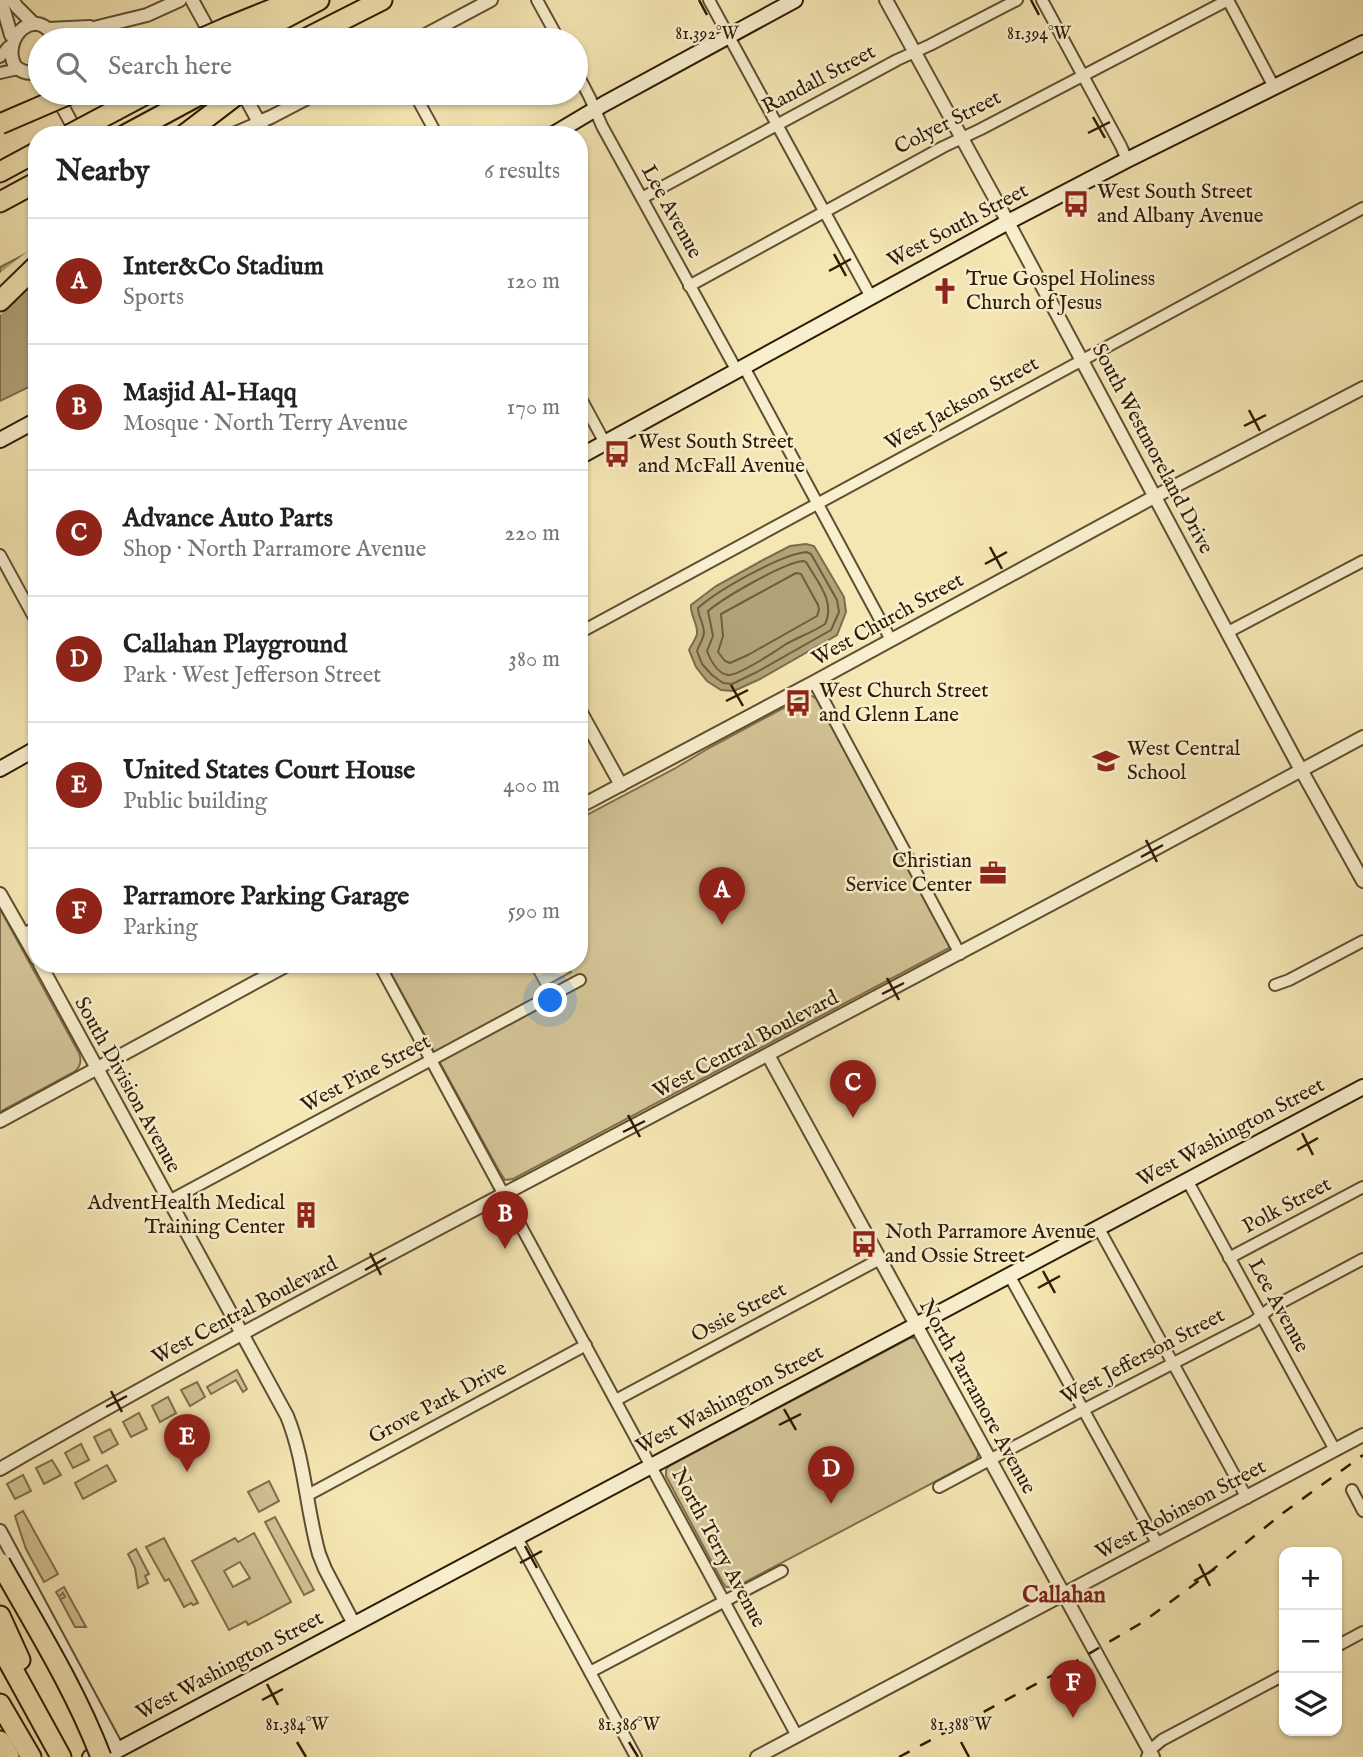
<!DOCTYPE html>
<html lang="en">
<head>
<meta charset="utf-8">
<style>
	:root { --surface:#fff; --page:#f6f6f6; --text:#222; --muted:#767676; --line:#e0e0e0; --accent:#8f2418 }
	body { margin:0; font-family:"IM FELL English",serif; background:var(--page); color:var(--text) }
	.controls { position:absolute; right:21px; bottom:21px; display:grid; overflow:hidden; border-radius:14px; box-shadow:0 2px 5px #0004 }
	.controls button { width:63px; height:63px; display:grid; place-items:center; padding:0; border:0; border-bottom:2px solid var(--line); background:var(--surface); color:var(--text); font:35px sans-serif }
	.you { position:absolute; left:551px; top:1001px; width:24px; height:24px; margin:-18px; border:5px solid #fff; border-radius:50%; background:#1a73e8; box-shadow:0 0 0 10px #1a73e833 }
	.badge { display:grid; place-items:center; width:46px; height:46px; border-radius:50%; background:var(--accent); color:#fff; font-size:23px; font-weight:700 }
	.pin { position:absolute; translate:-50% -58px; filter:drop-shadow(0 2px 4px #0008) }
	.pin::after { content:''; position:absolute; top:37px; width:24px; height:21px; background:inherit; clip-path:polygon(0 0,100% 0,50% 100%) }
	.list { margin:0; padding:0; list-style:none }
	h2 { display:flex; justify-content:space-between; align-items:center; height:91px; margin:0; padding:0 28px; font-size:30px }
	h2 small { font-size:23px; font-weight:400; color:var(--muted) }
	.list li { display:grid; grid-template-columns:46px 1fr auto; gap:21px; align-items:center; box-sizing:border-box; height:126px; padding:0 28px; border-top:2px solid var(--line) }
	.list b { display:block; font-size:26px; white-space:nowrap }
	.list p { margin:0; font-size:23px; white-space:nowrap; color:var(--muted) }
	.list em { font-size:23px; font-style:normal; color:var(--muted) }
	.icon { flex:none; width:38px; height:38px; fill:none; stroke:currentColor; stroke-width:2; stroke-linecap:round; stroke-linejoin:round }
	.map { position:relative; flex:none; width:1363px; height:1757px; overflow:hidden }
	.search { position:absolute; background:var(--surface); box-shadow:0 2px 5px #0004; left:28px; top:28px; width:560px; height:77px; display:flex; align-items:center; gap:18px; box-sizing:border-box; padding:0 24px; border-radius:38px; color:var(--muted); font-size:26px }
	.panel { position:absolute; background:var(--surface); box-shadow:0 2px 5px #0004; left:28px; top:126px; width:560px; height:847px; border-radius:28px }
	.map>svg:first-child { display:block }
	.green { fill:#d3c496; stroke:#80704d; stroke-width:2; fill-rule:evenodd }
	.water { fill:#b1a278; stroke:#7c6c4a; stroke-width:2 }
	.pier { fill:#f5e7b4 }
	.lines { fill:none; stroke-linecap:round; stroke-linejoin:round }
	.shore { stroke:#6f5e3e; stroke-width:2 }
	.minor-casing { stroke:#5f4e30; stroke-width:14 }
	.tertiary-casing { stroke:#5f4e30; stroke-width:16 }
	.secondary-casing { stroke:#2d1b04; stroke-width:18 }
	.motorway-casing { stroke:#2d1b04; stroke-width:23 }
	.minor { stroke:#f8efce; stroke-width:10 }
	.tertiary { stroke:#f8efce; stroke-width:12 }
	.secondary { stroke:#f8efce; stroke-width:14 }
	.motorway { stroke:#f5e7b4; stroke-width:19 }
	.rail { stroke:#2d1b04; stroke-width:2.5; stroke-dasharray:12 12; stroke-linecap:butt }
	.motorway-bridge-casing { stroke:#2d1b04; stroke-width:23; stroke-linecap:butt }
	.motorway-bridge { stroke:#f5e7b4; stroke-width:19 }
	.ticks { fill:none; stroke:#2d1b04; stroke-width:2.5 }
	.labels { text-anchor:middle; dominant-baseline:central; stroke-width:5; stroke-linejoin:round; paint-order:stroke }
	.street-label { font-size:21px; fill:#2d1b04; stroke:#f8efce }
	.poi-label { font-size:21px; fill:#2d1b04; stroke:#f8efce; text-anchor:start }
	.neighbourhood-label { font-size:23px; font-weight:bold; fill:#7a1f14; stroke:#f8efce }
	.ticks-label { font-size:18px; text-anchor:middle; fill:#2d1b04; stroke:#f8efce; stroke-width:5; stroke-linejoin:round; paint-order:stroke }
</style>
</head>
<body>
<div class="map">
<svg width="1363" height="1757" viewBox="0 0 1363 1757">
	<rect width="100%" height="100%" fill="#f5e7b4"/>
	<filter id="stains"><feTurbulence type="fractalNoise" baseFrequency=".00286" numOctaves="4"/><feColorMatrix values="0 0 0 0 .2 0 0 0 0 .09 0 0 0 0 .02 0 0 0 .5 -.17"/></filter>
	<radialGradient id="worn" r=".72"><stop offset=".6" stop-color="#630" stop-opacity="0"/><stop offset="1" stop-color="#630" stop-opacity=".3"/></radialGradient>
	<!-- green -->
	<g class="green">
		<polygon points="810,695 817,699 950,945 949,948 513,1179 505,1180 498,1169 386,964 529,964 542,988 571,972 567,964 579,964 579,819 674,769 709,748 802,698"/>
		<path d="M0,909L79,1053C82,1061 81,1067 74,1072L0,1112Z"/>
		<polygon points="910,1338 915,1338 919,1341 978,1450 978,1456 976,1460 736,1587 726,1587 723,1583 666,1476 666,1470 669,1466"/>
		<polygon points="237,1370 247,1389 243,1392 236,1380 211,1394 207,1387"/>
		<polygon points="197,1382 205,1397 190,1406 181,1390"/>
		<polygon points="168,1397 176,1413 160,1422 152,1406"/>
		<polygon points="139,1413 147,1429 131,1437 123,1422"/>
		<polygon points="110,1429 118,1444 102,1453 94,1437"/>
		<polygon points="81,1444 89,1460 73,1468 65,1453"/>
		<polygon points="52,1460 61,1475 44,1484 36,1468"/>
		<polygon points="107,1465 116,1481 83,1499 75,1483"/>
		<polygon points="23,1475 31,1491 15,1499 7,1484"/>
		<polygon points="269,1481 279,1501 259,1512 248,1492"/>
		<polygon points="23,1511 58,1574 44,1582 26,1549 15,1516"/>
		<polygon points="275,1517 314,1590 304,1595 265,1522"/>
		<path d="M254,1533L291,1602L248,1625L246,1621L229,1630L192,1561L235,1538L238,1542ZM240,1562L250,1578L233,1587L224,1571Z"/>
		<polygon points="164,1538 198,1603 193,1605 191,1603 184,1607 169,1579 165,1581 146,1547"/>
		<polygon points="136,1549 149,1574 145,1576 148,1583 138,1588 135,1568 128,1554"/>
		<polygon points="64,1587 86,1627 75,1627 60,1599 65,1597 63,1593 59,1597 56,1592"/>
	</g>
	<!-- water -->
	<g class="water">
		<polygon points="37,248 37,383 0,401 0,267"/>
		<path d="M806,544L814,546L844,597L846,612L837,635L760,679L734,691L721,690L707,681L696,667L689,650C691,645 696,639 697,634C698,624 690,615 691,605L716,586L763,560L790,546Z"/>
	</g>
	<!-- pier -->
	<polygon class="pier" points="37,244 37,281 0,315 0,273"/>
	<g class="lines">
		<!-- shore -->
		<g class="shore">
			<path d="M806,552L811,554L837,600L839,612L831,630L757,672L732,684L723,683L712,675L702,664L697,651C699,645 703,640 704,633C704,624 698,616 698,608C718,590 780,555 806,552Z"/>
			<path d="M803,561L806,562C817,581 836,602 825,624C813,632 799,637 786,644C776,651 738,676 728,675C718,674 710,660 707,651L713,636L708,611C725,597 783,563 803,561Z"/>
			<polygon points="796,573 801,574 818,605 819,610 817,616 748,655 730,663 725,661 718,652 723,636 721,614"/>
		</g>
		<defs>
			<g id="minor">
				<polyline points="537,0 559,40"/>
				<polyline points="709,0 871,297"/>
				<polyline points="1042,0 1121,146 1127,160"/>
				<polyline points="1228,0 1274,87"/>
				<polyline points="0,57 8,47"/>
				<polyline points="576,71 590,98 602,126 737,371"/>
				<polyline points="0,73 18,69"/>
				<polyline points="414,93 437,135"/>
				<polyline points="229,135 259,122"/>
				<polyline points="642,198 897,60 930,45 1017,0"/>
				<polyline points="689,286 943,147 981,129 1228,0"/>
				<polyline points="744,367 891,640"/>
				<polyline points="579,395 605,443"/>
				<polyline points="0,555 37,623"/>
				<polyline points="1228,632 1363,561"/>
				<polyline points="579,633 1363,208"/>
				<polyline points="814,682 960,954"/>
				<polyline points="23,934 37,927"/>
				<polyline points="379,964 797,1736"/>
				<polyline points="1275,985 1289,980 1363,941"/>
				<polyline points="1187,1180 1335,1450"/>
				<polyline points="169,1201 580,980"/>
				<polyline points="1098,1227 1247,1498"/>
				<polyline points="1229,1258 1363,1187"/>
				<polyline points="1009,1275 1158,1545"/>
				<polyline points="616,1400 880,1259"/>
				<polyline points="939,1487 1083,1410 1253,1322 1271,1308 1363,1259"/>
				<polyline points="1352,1490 1363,1511"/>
				<polyline points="308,1495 586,1345"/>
				<polyline points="517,1538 636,1757"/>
				<polyline points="1337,1646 1363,1632"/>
				<polyline points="590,1672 782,1571"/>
				<polyline points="1147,1757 1150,1750 1162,1740 1284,1675"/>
			</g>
			<g id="tertiary">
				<polyline points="1,0 11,35"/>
				<polyline points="12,0 17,7 34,24"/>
				<polyline points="192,0 214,40"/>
				<polyline points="886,0 1003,213 1295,759 1363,881"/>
				<polyline points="48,29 90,27"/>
				<polyline points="70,40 98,27 147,15 180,0"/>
				<polyline points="416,40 491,0"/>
				<path d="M40,72C31,74 22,73 15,66C0,39 37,2 55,40"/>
				<polyline points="55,93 78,135"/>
				<polyline points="243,93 266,135"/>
				<polyline points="259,122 271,117 317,93"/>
				<polyline points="579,709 621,785"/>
				<polyline points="579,807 814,682 1154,497 1363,388"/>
				<polyline points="0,894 37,959"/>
				<path d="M40,964L287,1416C305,1460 306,1508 319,1554L325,1569L354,1624"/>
				<polyline points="768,1055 1153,1757"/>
				<polyline points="0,1121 289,964"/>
				<path d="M0,1469C213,1346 432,1232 650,1117C888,992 1126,865 1363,737"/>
				<polyline points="0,1531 118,1750 112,1757"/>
				<polyline points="757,1757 1363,1435"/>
			</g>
			<g id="secondary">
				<polyline points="552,135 604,104 795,0"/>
				<polyline points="0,440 37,420"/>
				<polyline points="579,457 1008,222 1127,160 1363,43"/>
				<polyline points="0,769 37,748"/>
				<polyline points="90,1757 100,1752 118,1750 1363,1087"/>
			</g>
			<g id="motorway">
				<polyline points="228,27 295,0"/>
				<polyline points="243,40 319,0"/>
				<polyline points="303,40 382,0"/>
				<polyline points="116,110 148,93"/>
				<polyline points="125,135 203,93"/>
				<polyline points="184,135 239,93"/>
				<polyline points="0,172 37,152"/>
				<polyline points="0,202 37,182"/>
				<polyline points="0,301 37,265"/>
				<polyline points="0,1616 20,1660"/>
				<polyline points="0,1646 61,1757"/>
				<polyline points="0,1704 31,1757"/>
				<polyline points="0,1741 9,1757"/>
			</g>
		</defs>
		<!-- minor casing -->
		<use href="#minor" class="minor-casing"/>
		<!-- tertiary casing -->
		<use href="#tertiary" class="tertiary-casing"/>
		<!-- secondary casing -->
		<use href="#secondary" class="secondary-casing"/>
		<!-- motorway casing -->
		<use href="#motorway" class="motorway-casing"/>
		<!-- minor -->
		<use href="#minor" class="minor"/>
		<!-- tertiary -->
		<use href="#tertiary" class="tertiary"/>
		<!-- secondary -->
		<use href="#secondary" class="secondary"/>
		<!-- motorway -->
		<use href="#motorway" class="motorway"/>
		<!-- rail -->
		<polyline class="rail" points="899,1757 1051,1676 1143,1622 1196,1583 1283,1513 1363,1455"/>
		<defs>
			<g id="motorway-bridge">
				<polyline points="198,40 228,27"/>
				<polyline points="0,124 72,93"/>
				<polyline points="69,135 116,110"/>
				<path d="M0,1563C36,1627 75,1689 101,1757"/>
			</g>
		</defs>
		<!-- motorway-bridge casing -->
		<use href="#motorway-bridge" class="motorway-bridge-casing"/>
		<!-- motorway-bridge -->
		<use href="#motorway-bridge" class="motorway-bridge"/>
	</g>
	<!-- ticks -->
	<path class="ticks" d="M699,0L707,15M1031,0L1039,15M1093,117L1105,138M1088,133L1110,122M834,254L846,276M829,271L851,259M1249,410L1260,431M1244,426L1266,415M990,547L1002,569M985,564L1007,552M731,685L743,706M726,701L748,690M1146,840L1157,862M1141,857L1163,845M887,978L899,1000M882,994L904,983M628,1115L640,1137M623,1132L645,1121M1302,1133L1313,1155M1297,1150L1318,1138M370,1253L381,1275M365,1270L386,1258M1043,1271L1055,1293M1038,1288L1060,1276M111,1391L122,1412M106,1407L127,1396M784,1409L796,1430M779,1425L801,1414M525,1546L537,1568M520,1563L542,1551M1199,1564L1210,1586M1194,1581L1215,1569M267,1684L278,1705M262,1700L283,1689M297,1742L306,1757M629,1742L638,1757M961,1742L969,1757"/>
	<!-- icons -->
	<defs>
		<symbol id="bus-bare" viewBox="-9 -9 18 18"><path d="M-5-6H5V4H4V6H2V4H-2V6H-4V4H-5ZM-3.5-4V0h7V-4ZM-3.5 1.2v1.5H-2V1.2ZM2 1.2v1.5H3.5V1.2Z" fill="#8f2418" stroke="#f8efce" stroke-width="2.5" paint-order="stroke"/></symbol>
		<symbol id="church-bare" viewBox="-9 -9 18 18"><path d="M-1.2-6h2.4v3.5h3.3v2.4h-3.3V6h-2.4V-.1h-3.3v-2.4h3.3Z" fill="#8f2418" stroke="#f8efce" stroke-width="2.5" paint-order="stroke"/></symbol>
		<symbol id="school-bare" viewBox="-9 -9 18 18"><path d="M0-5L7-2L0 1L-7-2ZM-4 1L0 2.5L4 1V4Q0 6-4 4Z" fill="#8f2418" stroke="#f8efce" stroke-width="2.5" paint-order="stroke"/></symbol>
		<symbol id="office-bare" viewBox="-9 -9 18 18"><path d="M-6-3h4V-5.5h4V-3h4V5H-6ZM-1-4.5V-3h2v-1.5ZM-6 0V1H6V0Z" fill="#8f2418" stroke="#f8efce" stroke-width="2.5" paint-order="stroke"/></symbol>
		<symbol id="building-bare" viewBox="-9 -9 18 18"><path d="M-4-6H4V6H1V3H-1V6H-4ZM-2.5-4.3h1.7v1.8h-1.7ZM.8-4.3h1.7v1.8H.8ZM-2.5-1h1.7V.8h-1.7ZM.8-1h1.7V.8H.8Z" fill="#8f2418" stroke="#f8efce" stroke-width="2.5" paint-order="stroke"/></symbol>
	</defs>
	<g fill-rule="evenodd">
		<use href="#bus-bare" x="1057" y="185" width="38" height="38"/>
		<use href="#church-bare" x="926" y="272" width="38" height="38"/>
		<use href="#bus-bare" x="598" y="435" width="38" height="38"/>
		<use href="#bus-bare" x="779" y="684" width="38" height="38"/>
		<use href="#school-bare" x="1087" y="742" width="38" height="38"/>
		<use href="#office-bare" x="974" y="854" width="38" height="38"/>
		<use href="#building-bare" x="287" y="1196" width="38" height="38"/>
		<use href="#bus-bare" x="845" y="1225" width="38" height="38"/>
	</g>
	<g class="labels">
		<!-- street labels -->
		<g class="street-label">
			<text transform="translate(819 80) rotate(-28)">Randall Street</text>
			<text transform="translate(948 123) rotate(-27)">Colyer Street</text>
			<text transform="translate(671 212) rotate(61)">Lee Avenue</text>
			<text transform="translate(958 226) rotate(-28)">West South Street</text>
			<text transform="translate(962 404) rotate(-29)">West Jackson Street</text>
			<text transform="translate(1152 449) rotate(62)">South Westmoreland Drive</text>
			<text transform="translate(888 620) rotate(-29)">West Church Street</text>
			<text transform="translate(746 1045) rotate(-28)">West Central Boulevard</text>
			<text transform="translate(366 1074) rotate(-28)">West Pine Street</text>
			<text transform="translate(127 1085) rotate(61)">South Division Avenue</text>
			<text transform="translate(1231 1133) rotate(-28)">West Washington Street</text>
			<text transform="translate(1287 1206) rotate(-28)">Polk Street</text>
			<text transform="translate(1278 1306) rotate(61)">Lee Avenue</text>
			<text transform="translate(245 1311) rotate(-28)">West Central Boulevard</text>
			<text transform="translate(739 1313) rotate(-28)">Ossie Street</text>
			<text transform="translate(1143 1357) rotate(-28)">West Jefferson Street</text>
			<text transform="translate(977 1397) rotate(61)">North Parramore Avenue</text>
			<text transform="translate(730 1400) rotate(-28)">West Washington Street</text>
			<text transform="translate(438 1403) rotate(-28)">Grove Park Drive</text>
			<text transform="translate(1181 1510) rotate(-28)">West Robinson Street</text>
			<text transform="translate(718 1548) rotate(62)">North Terry Avenue</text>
			<text transform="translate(230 1666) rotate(-28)">West Washington Street</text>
		</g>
		<!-- poi labels -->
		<g class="poi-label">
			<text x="1097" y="192">West South Street<tspan x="1097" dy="24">and Albany Avenue</tspan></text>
			<text x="966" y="279">True Gospel Holiness<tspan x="966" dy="24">Church of Jesus</tspan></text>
			<text x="638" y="442">West South Street<tspan x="638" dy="24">and McFall Avenue</tspan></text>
			<text x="819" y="691">West Church Street<tspan x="819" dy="24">and Glenn Lane</tspan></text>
			<text x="1127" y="749">West Central<tspan x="1127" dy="24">School</tspan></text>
			<text x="972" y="861" text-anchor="end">Christian<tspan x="972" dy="24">Service Center</tspan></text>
			<text x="285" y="1203" text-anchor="end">AdventHealth Medical<tspan x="285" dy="24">Training Center</tspan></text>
			<text x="885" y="1232">Noth Parramore Avenue<tspan x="885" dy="24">and Ossie Street</tspan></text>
		</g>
		<!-- neighbourhood labels -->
		<g class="neighbourhood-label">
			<text x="1064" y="1595">Callahan</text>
		</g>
	</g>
	<g class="ticks-label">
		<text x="707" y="39">81.392°W</text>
		<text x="1039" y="39">81.394°W</text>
		<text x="297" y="1730">81.384°W</text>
		<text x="629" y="1730">81.386°W</text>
		<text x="961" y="1730">81.388°W</text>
	</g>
	<rect width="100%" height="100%" filter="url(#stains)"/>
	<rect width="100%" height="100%" fill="url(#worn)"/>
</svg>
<div class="controls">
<button>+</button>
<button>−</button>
<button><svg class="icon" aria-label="layers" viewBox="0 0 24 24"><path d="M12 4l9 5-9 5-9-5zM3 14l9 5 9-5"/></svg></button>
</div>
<div class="you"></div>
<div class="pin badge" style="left:722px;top:925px">A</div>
<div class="pin badge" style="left:505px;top:1249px">B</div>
<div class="pin badge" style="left:853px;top:1118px">C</div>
<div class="pin badge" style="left:831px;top:1504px">D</div>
<div class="pin badge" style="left:187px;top:1472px">E</div>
<div class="pin badge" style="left:1073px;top:1718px">F</div>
<div class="search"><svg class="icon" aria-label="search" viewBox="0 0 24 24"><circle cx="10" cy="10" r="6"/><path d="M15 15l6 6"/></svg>Search here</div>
<section class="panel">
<h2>Nearby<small>6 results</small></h2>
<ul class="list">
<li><span class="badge">A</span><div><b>Inter&amp;Co Stadium</b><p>Sports</p></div><em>120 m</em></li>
<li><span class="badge">B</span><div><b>Masjid Al-Haqq</b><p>Mosque · North Terry Avenue</p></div><em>170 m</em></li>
<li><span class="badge">C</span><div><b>Advance Auto Parts</b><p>Shop · North Parramore Avenue</p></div><em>220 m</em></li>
<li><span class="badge">D</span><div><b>Callahan Playground</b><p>Park · West Jefferson Street</p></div><em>380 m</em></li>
<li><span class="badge">E</span><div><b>United States Court House</b><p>Public building</p></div><em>400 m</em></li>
<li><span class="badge">F</span><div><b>Parramore Parking Garage</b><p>Parking</p></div><em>590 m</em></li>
</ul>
</section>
</div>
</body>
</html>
